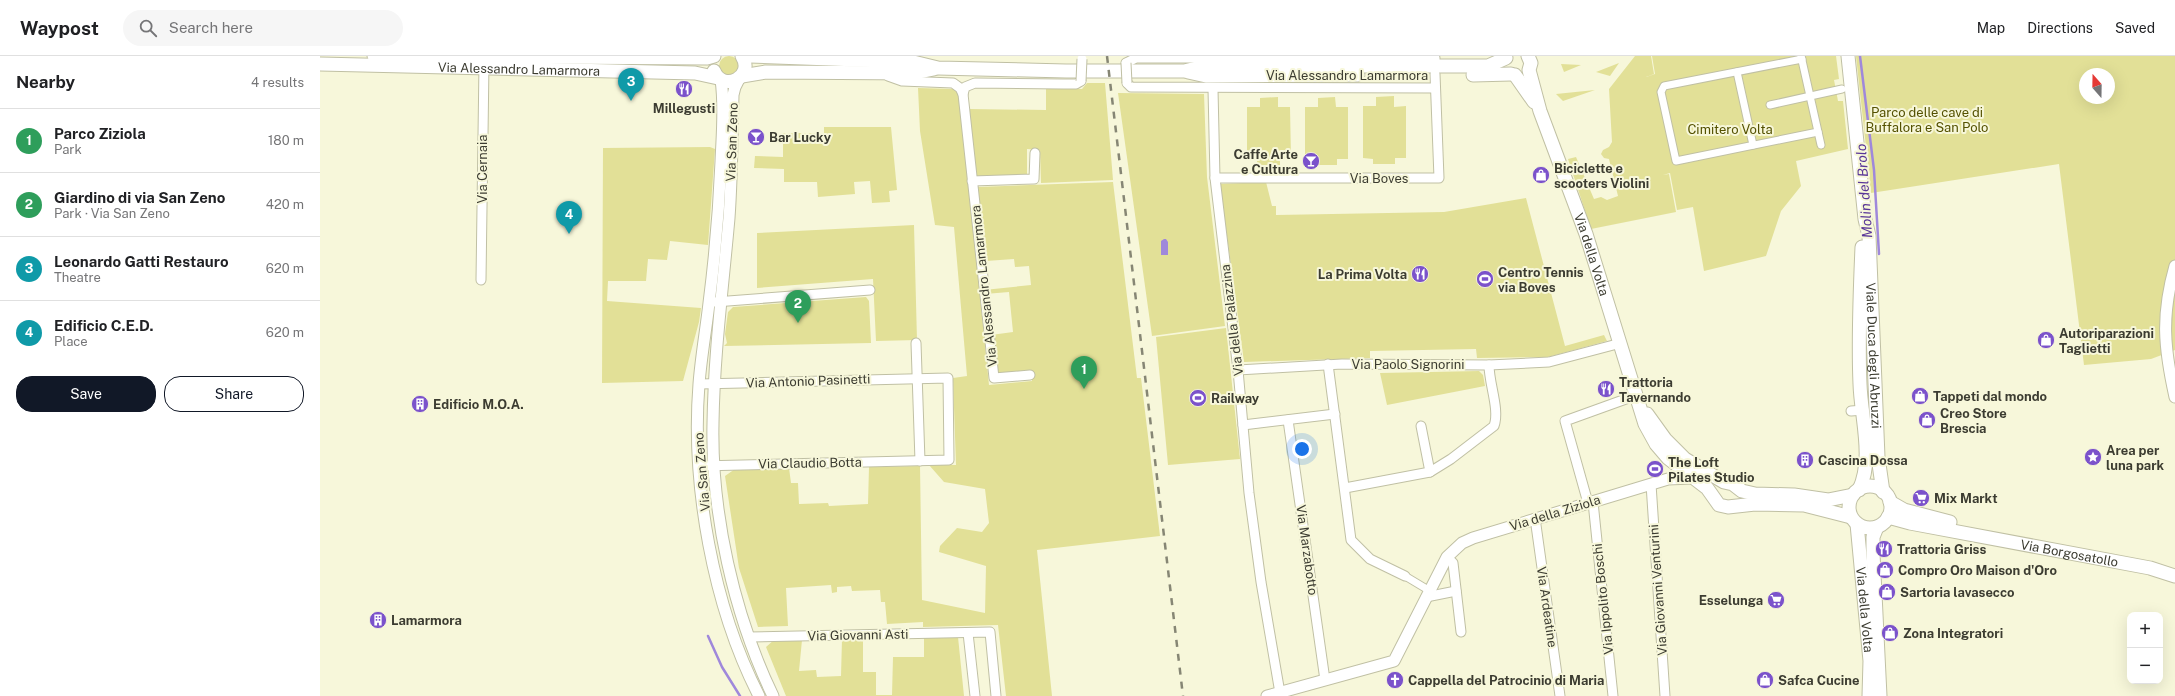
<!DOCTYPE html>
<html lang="en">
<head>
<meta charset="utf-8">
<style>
	:root { --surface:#fff; --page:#f6f6f6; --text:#202124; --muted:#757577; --line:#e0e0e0; --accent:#111827 }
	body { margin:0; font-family:"Public Sans",sans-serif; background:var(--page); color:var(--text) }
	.controls { position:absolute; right:12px; bottom:12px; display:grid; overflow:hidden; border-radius:8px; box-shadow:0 4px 16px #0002 }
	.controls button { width:36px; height:36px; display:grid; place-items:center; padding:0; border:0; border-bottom:1px solid var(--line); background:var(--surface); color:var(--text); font:20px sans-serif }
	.compass { position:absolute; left:1759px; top:12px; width:36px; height:36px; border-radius:50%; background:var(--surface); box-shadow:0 4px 16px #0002; rotate:340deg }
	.you { position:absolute; left:982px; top:393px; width:14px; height:14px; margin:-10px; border:3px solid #fff; border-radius:50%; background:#1a73e8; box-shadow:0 0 0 6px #1a73e833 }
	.badge { display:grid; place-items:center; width:26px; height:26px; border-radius:50%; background:var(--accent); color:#fff; font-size:13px; font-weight:700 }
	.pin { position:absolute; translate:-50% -33px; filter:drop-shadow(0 1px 2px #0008) }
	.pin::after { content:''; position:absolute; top:21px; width:14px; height:12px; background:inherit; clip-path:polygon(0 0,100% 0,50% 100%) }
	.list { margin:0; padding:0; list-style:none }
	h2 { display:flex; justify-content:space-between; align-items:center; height:52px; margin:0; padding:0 16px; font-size:17px }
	h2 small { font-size:13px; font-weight:400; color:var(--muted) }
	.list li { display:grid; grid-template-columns:26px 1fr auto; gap:12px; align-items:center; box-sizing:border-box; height:64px; padding:0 16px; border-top:1px solid var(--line) }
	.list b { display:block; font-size:15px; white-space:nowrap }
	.list p { margin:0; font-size:13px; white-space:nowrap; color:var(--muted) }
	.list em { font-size:13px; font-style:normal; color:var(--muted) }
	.actions { display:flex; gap:8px; padding:12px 16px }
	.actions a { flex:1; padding:9px 0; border:1px solid var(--accent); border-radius:16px; text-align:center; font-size:14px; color:var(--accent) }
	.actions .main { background:var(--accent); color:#fff }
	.icon { flex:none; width:22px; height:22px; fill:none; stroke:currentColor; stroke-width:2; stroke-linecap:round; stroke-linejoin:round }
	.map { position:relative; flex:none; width:1855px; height:640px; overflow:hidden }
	header { display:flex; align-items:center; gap:24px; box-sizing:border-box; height:56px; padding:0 20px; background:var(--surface); border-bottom:1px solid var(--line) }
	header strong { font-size:19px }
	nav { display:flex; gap:22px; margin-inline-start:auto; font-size:14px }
	.search { width:280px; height:36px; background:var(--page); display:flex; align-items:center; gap:10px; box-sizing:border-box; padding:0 14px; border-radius:22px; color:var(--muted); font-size:15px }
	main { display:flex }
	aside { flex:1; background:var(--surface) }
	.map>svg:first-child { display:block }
	.green { fill:#e2e097; fill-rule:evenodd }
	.water { fill:#9f88db }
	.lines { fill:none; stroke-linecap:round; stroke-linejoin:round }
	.stream { stroke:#9f88db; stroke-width:2.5 }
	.pedestrian-casing { stroke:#c0c0a4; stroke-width:9 }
	.minor-casing { stroke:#c0c0a4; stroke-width:11 }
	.tertiary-casing { stroke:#c0c0a4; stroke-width:13 }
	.secondary-casing { stroke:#c0c0a4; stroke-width:15 }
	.pedestrian { stroke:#fff; stroke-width:7 }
	.minor { stroke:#fff; stroke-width:9 }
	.tertiary { stroke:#fff; stroke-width:11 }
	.secondary { stroke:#fff; stroke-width:13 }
	.rail { stroke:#868674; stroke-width:2.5; stroke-dasharray:7 7; stroke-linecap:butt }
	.minor-bridge-casing { stroke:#c0c0a4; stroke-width:11; stroke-linecap:butt }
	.minor-bridge { stroke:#fff; stroke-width:9 }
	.labels { text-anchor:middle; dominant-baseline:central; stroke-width:4; stroke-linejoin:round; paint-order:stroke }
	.street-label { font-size:13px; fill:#3c3c31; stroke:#f7f7da }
	.poi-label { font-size:13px; font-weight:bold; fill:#3c3c31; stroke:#f7f7da; text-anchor:start }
	.park-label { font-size:13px; fill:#545100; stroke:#f7f7da }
	.water-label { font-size:14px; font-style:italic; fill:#593698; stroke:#f7f7da }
</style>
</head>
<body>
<header>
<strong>Waypost</strong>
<div class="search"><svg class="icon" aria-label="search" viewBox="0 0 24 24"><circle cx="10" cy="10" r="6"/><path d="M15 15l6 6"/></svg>Search here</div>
<nav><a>Map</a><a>Directions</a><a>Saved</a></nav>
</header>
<main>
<aside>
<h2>Nearby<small>4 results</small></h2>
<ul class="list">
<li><span class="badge" style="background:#2e9e5b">1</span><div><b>Parco Ziziola</b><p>Park</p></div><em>180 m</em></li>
<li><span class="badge" style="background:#2e9e5b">2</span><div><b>Giardino di via San Zeno</b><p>Park · Via San Zeno</p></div><em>420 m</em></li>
<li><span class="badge" style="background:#0f9aa8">3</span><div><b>Leonardo Gatti Restauro</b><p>Theatre</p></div><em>620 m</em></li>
<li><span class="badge" style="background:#0f9aa8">4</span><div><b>Edificio C.E.D.</b><p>Place</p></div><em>620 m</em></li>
</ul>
<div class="actions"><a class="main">Save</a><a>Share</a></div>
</aside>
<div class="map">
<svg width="1855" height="640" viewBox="0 0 1855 640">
	<rect width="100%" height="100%" fill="#f7f7da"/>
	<!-- green -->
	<g class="green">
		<circle cx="409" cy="10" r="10"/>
		<polygon points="1315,0 1331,0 1334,18 1326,21 1335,18 1332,0 1516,0 1519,23 1514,24 1518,45 1523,45 1528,93 1476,105 1481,130 1461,155 1446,200 1384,215 1373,151 1357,154 1350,117 1343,119 1349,118 1356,156 1271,173 1248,103 1256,101 1274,143 1281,141 1287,144 1298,140 1289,103 1284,102 1281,98 1283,94 1289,91 1292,86 1289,33"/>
		<path d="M1536,0H1855V294L1831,303L1764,309L1739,108L1551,137ZM1765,18H1789V42H1765Z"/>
		<polygon points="1299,7 1290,20 1276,16"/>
		<polygon points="1241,8 1261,9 1244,16"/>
		<polygon points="767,27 785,27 793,124 721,127 720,94 707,93 707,120 656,122 649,53 726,54 726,33 762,33"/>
		<polygon points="598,32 634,33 640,40 669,329 712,325 711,315 680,318 675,313 671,279 693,276 689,236 665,238 664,234 711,229 709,210 695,211 694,203 666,205 658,131 793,126 817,322 821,322 840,480 717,494 732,640 686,640 678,569 603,571 603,566 567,568 565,546 561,546 560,534 532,535 531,530 517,531 517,536 512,537 511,529 466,532 468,570 438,571 419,512 405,420 415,413 469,412 471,427 478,427 479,448 508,447 509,450 548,448 549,411 600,410 602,544 665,557 666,510 619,496 620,490 637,472 662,476 669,467 665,433 624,426 609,409 636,409 633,322 647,320 634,171 615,169 600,75"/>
		<polygon points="1275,34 1243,45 1236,38"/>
		<polygon points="798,37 884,38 887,121 905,270 832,280"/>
		<polygon points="1074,40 1074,51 1086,50 1086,102 1075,102 1075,108 1053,108 1053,103 1043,102 1043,50 1056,50 1056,41"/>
		<polygon points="958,41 958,51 970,51 971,103 960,103 960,109 937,109 937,103 927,103 927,51 940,51 940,42"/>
		<polygon points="1015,41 1016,51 1028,51 1028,103 1017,103 1017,109 995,109 994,103 985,103 985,51 998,51 998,42"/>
		<polygon points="504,71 571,71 577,134 569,135 570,146 552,147 550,125 534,126 535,138 498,141 497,126 464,126 464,113 434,112 435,100 463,101 463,77 504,77"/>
		<polygon points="390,91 395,93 388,189 350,185 347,204 328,203 326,225 288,225 287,245 381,252 379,266 363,325 282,327 283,92"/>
		<polygon points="946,126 952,150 956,150 956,159 1124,156 1206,142 1245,290 1284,279 1287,285 1228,301 1157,302 1156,293 1050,295 1050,302 924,306 900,128"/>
		<polygon points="594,169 597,284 556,285 553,223 437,232 437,177"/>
		<polygon points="546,241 549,245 551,287 404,290 407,287 405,278 408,256 413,251"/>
		<polygon points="906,272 920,403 848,409 836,281"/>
		<polygon points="1159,315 1163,319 1165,330 1067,349 1060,317"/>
		<polygon points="638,581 644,640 466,640 446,591 454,584 482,584 479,615 496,614 497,621 521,620 522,583 543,582 543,616 556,616 556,639 572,639 573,601 604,601 604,582"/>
	</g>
	<!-- water -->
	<polygon class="water" points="844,183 846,183 848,186 848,199 841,199 841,185"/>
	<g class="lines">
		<!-- stream -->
		<g class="stream">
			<polyline points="1540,0 1554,114 1559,198"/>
			<polyline points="388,580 402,611 420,640"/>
		</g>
		<defs>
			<g id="pedestrian">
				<polyline points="1481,0 1501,89"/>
				<polyline points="1482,3 1344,30 1341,36 1356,105 1498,76"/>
				<polyline points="1417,16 1433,89"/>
				<polyline points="1450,49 1522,33"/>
				<polyline points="1085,520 1105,532"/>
			</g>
			<g id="minor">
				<polyline points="806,7 816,2 1115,2 1115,10"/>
				<polyline points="568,20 582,25 633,27 640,32 643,38"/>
				<polyline points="807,27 811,31 1115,32"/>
				<polyline points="893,33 895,122 918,314 929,437 941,526 960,637"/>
				<polyline points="895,122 1119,122 1115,18"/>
				<polyline points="652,125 714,123 715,97"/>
				<polyline points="161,224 164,7"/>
				<polyline points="395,246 550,234"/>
				<polyline points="596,287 600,405"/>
				<polyline points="1008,308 1031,484 1050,503 1085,520"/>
				<polyline points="918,314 1022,308 1169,309 1229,306 1301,287"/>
				<polyline points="710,319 674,322 643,38 645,31 655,27 743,28 756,28 761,25"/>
				<polyline points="379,328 628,322 629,404 379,410"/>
				<polyline points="1531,355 1544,354"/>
				<polyline points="968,364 1005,624"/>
				<polyline points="923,369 1015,358"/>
				<polyline points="1101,370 1110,416"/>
				<polyline points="1331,428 1345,640"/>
				<path d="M1025,432L1110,416L1131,403L1174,370C1180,354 1169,328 1169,309"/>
				<polyline points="1273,446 1293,640"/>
				<polyline points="1268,447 1245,365 1317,339"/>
				<polyline points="1215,462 1240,640"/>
				<polyline points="1127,501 1133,507 1141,576"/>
				<polyline points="1106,541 1136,535"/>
				<polyline points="648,577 655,640"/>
				<polyline points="429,581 670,576 676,640"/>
			</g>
			<g id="tertiary">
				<path d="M419,23L415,31L413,39C412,80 412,121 409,162C403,230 394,298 393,367C391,457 414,559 453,640"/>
				<path d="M401,24C405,51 402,79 401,106C399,153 395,200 389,247C386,274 381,301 379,328C371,429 393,550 439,640"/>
				<path d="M1855,210C1841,259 1844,292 1855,341"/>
				<polyline points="947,640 1074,605 1127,501 1142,487 1153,482 1348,423 1372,422"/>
			</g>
			<g id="secondary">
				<polyline points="54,0 387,2 394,0"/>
				<polyline points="430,0 593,6 618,12 746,15 864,15 885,10 1168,10 1186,2"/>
				<path id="s1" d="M1208,0L1211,7L1209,14L1220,55L1266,178L1325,368L1336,388L1348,402L1387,432L1399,449L1408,451L1435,448L1484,449L1531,461"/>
				<path id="s2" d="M1528,0L1545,163L1549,180L1558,401L1563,436"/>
				<path id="s3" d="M0,8L375,17L398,22"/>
				<path d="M394,15C403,37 435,21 422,0"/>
				<polyline points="868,16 886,20 1038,19"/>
				<polyline points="1153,19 1191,18"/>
				<polyline points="1195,19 1214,46"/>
				<polyline points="422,20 446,16 594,17 614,13"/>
				<polyline points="1327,358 1345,383 1365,403 1404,426 1413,428 1422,435 1435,438 1474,439 1508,444 1533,439"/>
				<circle cx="1550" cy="451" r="21"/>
				<path d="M1539,434C1554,402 1541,362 1540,328C1538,283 1540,236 1542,191"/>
				<polyline points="1570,446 1584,454 1630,466"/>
				<path id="s4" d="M1568,461L1590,467L1830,512L1855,520"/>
				<path id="s5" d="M1537,468L1550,605L1549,640"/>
				<polyline points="1557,471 1553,481 1553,497 1560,640"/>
			</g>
		</defs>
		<!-- pedestrian casing -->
		<use href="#pedestrian" class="pedestrian-casing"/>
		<!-- minor casing -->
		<use href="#minor" class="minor-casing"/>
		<!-- tertiary casing -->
		<use href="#tertiary" class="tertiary-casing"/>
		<!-- secondary casing -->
		<use href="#secondary" class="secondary-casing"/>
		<!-- pedestrian -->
		<use href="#pedestrian" class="pedestrian"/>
		<!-- minor -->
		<use href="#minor" class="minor"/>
		<!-- tertiary -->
		<use href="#tertiary" class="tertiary"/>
		<!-- secondary -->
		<use href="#secondary" class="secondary"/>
		<!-- rail -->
		<polyline class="rail" points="787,0 863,640"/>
		<defs>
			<g id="minor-bridge">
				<polyline points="806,7 807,27"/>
				<polyline points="761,25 762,3"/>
			</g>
		</defs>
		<!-- minor-bridge casing -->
		<use href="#minor-bridge" class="minor-bridge-casing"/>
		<!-- minor-bridge -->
		<use href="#minor-bridge" class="minor-bridge"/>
	</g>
	<!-- icons -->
	<defs>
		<symbol id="restaurant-disc" viewBox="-11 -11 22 22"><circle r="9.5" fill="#7b52cb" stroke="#f7f7da"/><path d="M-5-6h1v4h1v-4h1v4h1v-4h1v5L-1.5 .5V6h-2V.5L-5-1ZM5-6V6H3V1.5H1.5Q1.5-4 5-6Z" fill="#fff"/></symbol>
		<symbol id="bar-disc" viewBox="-11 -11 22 22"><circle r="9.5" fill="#7b52cb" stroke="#f7f7da"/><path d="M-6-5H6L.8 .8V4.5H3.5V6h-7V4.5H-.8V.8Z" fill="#fff"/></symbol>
		<symbol id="shop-disc" viewBox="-11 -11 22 22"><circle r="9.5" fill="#7b52cb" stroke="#f7f7da"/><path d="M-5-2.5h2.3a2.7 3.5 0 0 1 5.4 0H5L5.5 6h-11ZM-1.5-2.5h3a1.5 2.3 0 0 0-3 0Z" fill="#fff"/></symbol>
		<symbol id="stadium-disc" viewBox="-11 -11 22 22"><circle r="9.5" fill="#7b52cb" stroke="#f7f7da"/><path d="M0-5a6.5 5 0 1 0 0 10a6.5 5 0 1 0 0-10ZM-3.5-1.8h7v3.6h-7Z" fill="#fff"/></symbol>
		<symbol id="building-disc" viewBox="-11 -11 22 22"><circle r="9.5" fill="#7b52cb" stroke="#f7f7da"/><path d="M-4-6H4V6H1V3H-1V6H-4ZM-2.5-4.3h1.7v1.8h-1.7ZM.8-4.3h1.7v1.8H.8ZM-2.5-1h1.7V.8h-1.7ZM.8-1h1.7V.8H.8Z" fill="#fff"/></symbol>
		<symbol id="sight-disc" viewBox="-11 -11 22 22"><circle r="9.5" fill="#7b52cb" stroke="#f7f7da"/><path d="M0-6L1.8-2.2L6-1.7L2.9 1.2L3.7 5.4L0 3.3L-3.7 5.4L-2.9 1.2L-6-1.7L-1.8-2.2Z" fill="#fff"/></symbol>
		<symbol id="supermarket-disc" viewBox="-11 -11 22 22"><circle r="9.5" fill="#7b52cb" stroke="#f7f7da"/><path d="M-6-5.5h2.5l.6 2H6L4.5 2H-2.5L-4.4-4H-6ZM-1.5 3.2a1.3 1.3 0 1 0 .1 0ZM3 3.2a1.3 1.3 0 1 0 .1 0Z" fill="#fff"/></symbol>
		<symbol id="church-disc" viewBox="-11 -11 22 22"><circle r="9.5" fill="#7b52cb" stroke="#f7f7da"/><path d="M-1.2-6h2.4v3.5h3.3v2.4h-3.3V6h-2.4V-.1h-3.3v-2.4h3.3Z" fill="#fff"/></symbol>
	</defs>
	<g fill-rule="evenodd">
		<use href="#restaurant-disc" x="354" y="23" width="20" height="20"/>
		<use href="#bar-disc" x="426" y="71" width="20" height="20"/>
		<use href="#bar-disc" x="981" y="95" width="20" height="20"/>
		<use href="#shop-disc" x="1211" y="109" width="20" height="20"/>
		<use href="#restaurant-disc" x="1090" y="208" width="20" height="20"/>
		<use href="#stadium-disc" x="1155" y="213" width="20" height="20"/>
		<use href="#shop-disc" x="1716" y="274" width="20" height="20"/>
		<use href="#restaurant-disc" x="1276" y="323" width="20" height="20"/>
		<use href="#shop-disc" x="1590" y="330" width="20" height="20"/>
		<use href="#stadium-disc" x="868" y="332" width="20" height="20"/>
		<use href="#building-disc" x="90" y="338" width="20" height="20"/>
		<use href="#shop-disc" x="1597" y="354" width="20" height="20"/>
		<use href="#sight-disc" x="1763" y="391" width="20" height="20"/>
		<use href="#building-disc" x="1475" y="394" width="20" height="20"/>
		<use href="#stadium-disc" x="1325" y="403" width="20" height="20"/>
		<use href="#supermarket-disc" x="1591" y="432" width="20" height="20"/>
		<use href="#restaurant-disc" x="1554" y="483" width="20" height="20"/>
		<use href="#shop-disc" x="1555" y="504" width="20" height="20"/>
		<use href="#shop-disc" x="1557" y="526" width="20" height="20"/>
		<use href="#supermarket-disc" x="1446" y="534" width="20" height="20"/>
		<use href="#building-disc" x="48" y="554" width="20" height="20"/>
		<use href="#shop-disc" x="1560" y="567" width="20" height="20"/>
		<use href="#church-disc" x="1065" y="614" width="20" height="20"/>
		<use href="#shop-disc" x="1435" y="614" width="20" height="20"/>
	</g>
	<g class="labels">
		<!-- street labels -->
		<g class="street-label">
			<text stroke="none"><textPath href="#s3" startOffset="199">Via Alessandro Lamarmora</textPath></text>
			<text x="1027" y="19">Via Alessandro Lamarmora</text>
			<text transform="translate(412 86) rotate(-88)">Via San Zeno</text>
			<text transform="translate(162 113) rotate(-90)">Via Cernaia</text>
			<text x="1059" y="122">Via Boves</text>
			<text stroke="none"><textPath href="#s1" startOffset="210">Via della Volta</textPath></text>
			<text transform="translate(664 230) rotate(-96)">Via Alessandro Lamarmora</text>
			<text transform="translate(912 264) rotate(-97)">Via della Palazzina</text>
			<text stroke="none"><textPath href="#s2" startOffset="301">Viale Duca degli Abruzzi</textPath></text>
			<text x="1088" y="308">Via Paolo Signorini</text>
			<text transform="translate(488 325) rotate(-2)">Via Antonio Pasinetti</text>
			<text transform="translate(490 407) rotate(-1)">Via Claudio Botta</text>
			<text transform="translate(382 416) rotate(-95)">Via San Zeno</text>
			<text transform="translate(1235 457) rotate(-17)">Via della Ziziola</text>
			<text transform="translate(987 494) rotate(82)">Via Marzabotto</text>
			<text stroke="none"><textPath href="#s4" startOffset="185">Via Borgosatollo</textPath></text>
			<text transform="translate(1338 534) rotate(-94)">Via Giovanni Venturini</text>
			<text transform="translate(1283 543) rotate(-96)">Via Ippolito Boschi</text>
			<text transform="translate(1227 551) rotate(82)">Via Ardeatine</text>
			<text stroke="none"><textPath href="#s5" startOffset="86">Via della Volta</textPath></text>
			<text transform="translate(538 579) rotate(-1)">Via Giovanni Asti</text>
		</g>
		<!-- poi labels -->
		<g class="poi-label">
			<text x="364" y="52" text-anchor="middle">Millegusti</text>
			<text x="449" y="81">Bar Lucky</text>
			<text x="978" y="98" text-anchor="end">Caffe Arte<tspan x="978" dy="15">e Cultura</tspan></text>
			<text x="1234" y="112">Biciclette e<tspan x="1234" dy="15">scooters Violini</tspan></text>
			<text x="1178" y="216">Centro Tennis<tspan x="1178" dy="15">via Boves</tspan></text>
			<text x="1087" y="218" text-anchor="end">La Prima Volta</text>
			<text x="1739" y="277">Autoriparazioni<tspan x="1739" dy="15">Taglietti</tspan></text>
			<text x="1299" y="326">Trattoria<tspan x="1299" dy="15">Tavernando</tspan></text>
			<text x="1613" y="340">Tappeti dal mondo</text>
			<text x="891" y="342">Railway</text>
			<text x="113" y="348">Edificio M.O.A.</text>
			<text x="1620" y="357">Creo Store<tspan x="1620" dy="15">Brescia</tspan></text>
			<text x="1786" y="394">Area per<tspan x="1786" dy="15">luna park</tspan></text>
			<text x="1498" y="404">Cascina Dossa</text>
			<text x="1348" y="406">The Loft<tspan x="1348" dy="15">Pilates Studio</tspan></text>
			<text x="1614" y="442">Mix Markt</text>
			<text x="1577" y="493">Trattoria Griss</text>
			<text x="1578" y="514">Compro Oro Maison d'Oro</text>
			<text x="1580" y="536">Sartoria lavasecco</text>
			<text x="1443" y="544" text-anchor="end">Esselunga</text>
			<text x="71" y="564">Lamarmora</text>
			<text x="1583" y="577">Zona Integratori</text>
			<text x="1088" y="624">Cappella del Patrocinio di Maria</text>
			<text x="1458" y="624">Safca Cucine</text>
		</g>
		<!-- park labels -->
		<g class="park-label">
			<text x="1607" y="56">Parco delle cave di<tspan x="1607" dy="15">Buffalora e San Polo</tspan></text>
			<text x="1410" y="73">Cimitero Volta</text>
		</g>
		<!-- water labels -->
		<g class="water-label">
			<text transform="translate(1544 135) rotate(-94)">Molin del Brolo</text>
		</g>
	</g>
</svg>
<div class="controls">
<button>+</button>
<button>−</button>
</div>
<svg class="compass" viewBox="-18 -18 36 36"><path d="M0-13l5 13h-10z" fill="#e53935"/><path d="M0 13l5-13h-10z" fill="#757577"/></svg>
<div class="you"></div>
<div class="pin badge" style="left:764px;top:333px;background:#2e9e5b">1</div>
<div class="pin badge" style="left:478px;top:267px;background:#2e9e5b">2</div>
<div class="pin badge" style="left:311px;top:45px;background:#0f9aa8">3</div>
<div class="pin badge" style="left:249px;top:178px;background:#0f9aa8">4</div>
</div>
</main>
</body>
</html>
